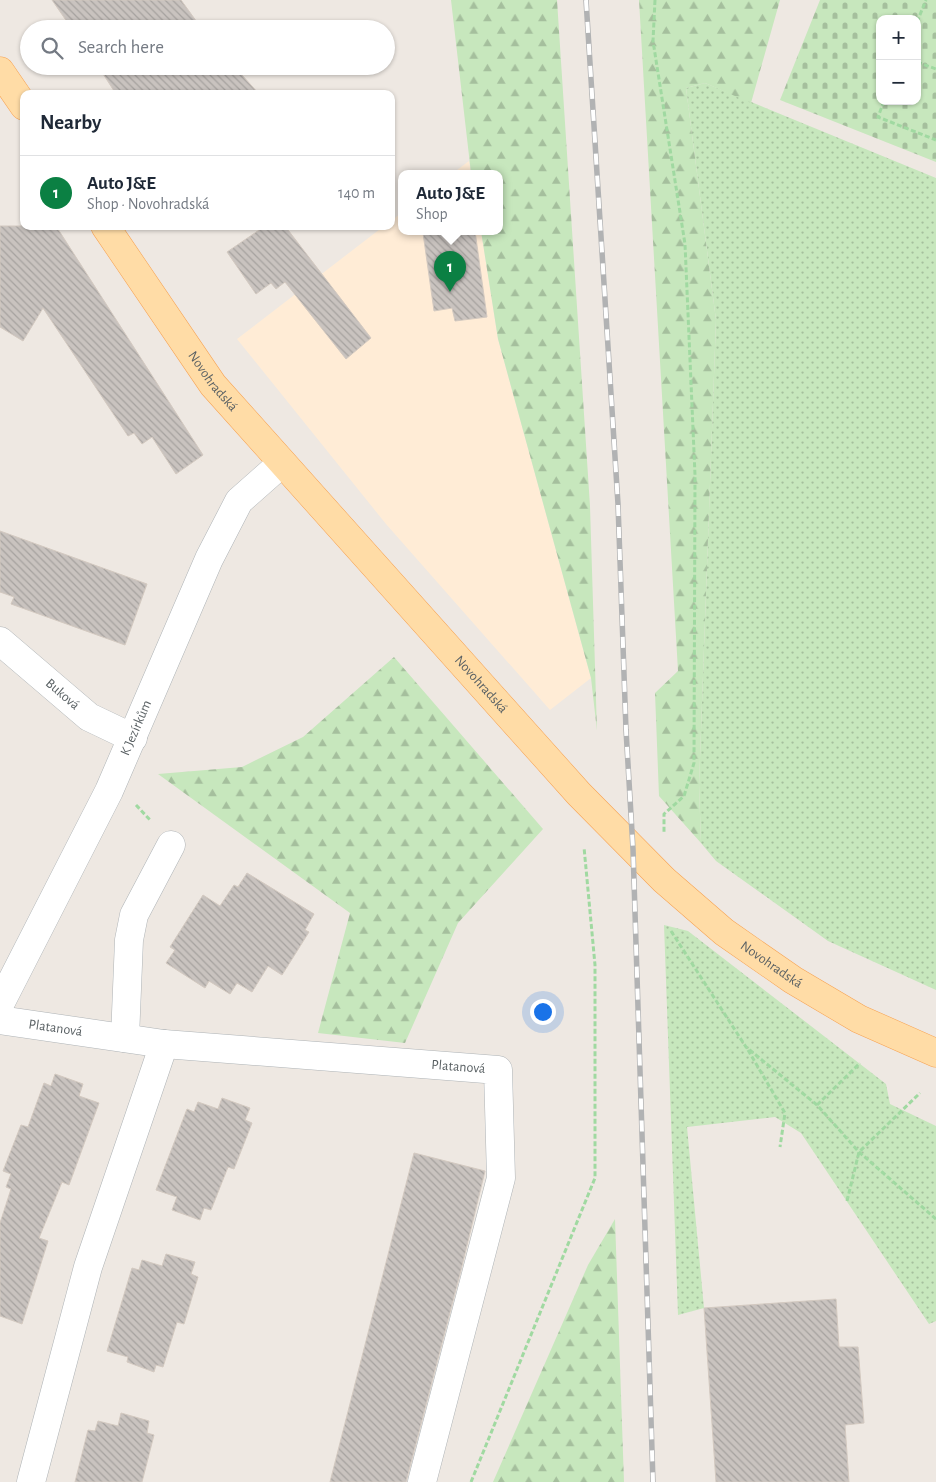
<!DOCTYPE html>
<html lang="en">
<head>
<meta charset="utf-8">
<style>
	:root { --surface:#fff; --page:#f2f2f3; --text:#1f2937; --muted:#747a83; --line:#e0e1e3; --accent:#0b8043 }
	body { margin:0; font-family:"Alegreya Sans",sans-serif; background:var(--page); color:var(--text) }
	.controls { position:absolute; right:15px; top:15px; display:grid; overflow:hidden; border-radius:10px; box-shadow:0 1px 4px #0004 }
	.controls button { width:45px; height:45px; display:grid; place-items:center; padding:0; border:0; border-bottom:1px solid var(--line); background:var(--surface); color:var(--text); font:25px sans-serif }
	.you { position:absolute; left:542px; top:1011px; width:18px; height:18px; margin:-12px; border:4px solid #fff; border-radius:50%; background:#1a73e8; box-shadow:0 0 0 8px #1a73e833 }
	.badge { display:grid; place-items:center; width:32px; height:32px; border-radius:50%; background:var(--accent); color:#fff; font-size:16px; font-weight:700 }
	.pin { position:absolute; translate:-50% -41px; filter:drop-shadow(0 1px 2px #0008) }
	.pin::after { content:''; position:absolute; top:26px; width:18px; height:15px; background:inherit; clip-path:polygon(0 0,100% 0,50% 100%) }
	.popup { position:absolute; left:398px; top:170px; width:105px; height:65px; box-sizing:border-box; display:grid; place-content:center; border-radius:10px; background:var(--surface); filter:drop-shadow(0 1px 4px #0005); font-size:16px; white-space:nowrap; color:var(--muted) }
	.popup b { font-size:19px; color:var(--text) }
	.popup::after { content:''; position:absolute; left:50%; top:100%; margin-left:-10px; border:10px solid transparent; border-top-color:var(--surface) }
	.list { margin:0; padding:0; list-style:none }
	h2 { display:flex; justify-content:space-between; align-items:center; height:65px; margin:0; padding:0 20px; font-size:21px }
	h2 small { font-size:16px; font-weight:400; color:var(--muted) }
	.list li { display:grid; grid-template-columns:32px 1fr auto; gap:15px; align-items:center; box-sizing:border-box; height:75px; padding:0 20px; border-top:1px solid var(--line) }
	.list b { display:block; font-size:19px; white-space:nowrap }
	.list p { margin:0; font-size:16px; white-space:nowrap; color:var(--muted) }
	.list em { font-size:16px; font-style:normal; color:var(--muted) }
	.icon { flex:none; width:28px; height:28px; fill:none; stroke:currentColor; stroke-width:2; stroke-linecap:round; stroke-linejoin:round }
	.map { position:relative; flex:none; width:936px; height:1482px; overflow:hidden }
	.search { position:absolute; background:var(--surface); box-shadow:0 1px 4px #0004; left:20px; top:20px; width:375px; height:55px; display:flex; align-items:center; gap:12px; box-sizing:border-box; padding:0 18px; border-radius:28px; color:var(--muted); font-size:19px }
	.panel { position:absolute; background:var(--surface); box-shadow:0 1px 4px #0004; left:20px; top:90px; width:375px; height:140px; border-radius:10px }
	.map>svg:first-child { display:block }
	.commercial { fill:#ffecd6 }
	.green { fill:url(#green-dots) }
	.forest { fill:url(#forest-firs) }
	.cemetery { fill:url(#cemetery-stones); fill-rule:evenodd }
	.building { fill:url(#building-back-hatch); stroke:#d3c9c0 }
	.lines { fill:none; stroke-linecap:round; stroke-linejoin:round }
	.minor-casing { stroke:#aeb3b6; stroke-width:29 }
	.major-casing { stroke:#f7a252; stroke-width:29 }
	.path { stroke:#a0d9a1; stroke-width:3; stroke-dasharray:5 2.5; stroke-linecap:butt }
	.minor { stroke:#fff; stroke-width:28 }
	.major { stroke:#ffdca6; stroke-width:28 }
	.rail-casing { stroke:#b1b2b3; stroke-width:5.5 }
	.rail { stroke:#fff; stroke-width:4; stroke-dasharray:11; stroke-linecap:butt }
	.labels { text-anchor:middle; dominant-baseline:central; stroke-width:4.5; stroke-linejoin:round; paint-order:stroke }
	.street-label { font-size:14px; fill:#5a6164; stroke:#fff }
</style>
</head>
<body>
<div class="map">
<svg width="936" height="1482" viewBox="0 0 936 1482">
	<defs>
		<pattern id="green-dots" width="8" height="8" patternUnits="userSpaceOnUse" patternTransform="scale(1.25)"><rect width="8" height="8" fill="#c7e7bd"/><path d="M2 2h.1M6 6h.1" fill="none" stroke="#a5bf9d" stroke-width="1.8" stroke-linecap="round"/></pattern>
		<pattern id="forest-firs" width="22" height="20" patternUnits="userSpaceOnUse" patternTransform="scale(1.25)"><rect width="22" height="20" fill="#c7e7bd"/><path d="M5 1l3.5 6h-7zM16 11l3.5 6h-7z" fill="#a5bf9d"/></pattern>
		<pattern id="cemetery-stones" width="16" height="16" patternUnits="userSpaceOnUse" patternTransform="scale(1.25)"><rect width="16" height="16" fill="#c7e7bd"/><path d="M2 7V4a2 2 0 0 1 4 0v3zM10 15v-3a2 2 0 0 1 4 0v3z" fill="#a5bf9d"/></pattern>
		<pattern id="building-back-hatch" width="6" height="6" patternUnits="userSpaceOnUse" patternTransform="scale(1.25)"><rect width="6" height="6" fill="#c9c3bf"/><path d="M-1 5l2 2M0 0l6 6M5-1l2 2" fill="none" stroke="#a6a29f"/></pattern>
	</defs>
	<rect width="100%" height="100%" fill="#eee8e2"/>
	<!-- commercial -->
	<g class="commercial">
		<polygon points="469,161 471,173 453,173"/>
		<polygon points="401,213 401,231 481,231 498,339 591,678 550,710 386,524 237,339 384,226 391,226 391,221"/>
	</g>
	<!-- green -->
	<g class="green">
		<polygon points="705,83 936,178 936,990 828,941 716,861 701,843 699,785 716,320 686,88"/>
		<polygon points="664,925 688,931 886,1084 890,1104 936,1126 936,1321 929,1324 801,1133 775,1117 687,1127 704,1308 678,1315"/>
	</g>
	<!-- forest -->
	<g class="forest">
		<polygon points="451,0 557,0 590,506 597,731 591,678 498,339 481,231 499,231 499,173 471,173"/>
		<polygon points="639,0 780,0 751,103 705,83 686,88 716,320 699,785 701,843 659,796 655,693 678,671"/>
		<polygon points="394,657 543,829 458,923 405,1043 318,1033 350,913 158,774 242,767 303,737"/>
		<polygon points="615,1219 624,1482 493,1482 588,1265"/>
	</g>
	<!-- cemetery -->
	<path class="cemetery" d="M820,0H936V162L780,100ZM880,19H917V101H880Z"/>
	<!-- building -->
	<g class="building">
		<polygon points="52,0 181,0 202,29 72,29"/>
		<polygon points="98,66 234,66 259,94 116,94"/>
		<polygon points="0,226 56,226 203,455 176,474 152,437 142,444 134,433 128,436 43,308 23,341 0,327"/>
		<polygon points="265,226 285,226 371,338 346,359 285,282 276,289 271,283 256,294 227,252"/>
		<polygon points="442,231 475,231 487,317 455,321 452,308 434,311 423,233"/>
		<polygon points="0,531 147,584 125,645 11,604 14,597 0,592"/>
		<polygon points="247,873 314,914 305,930 309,932 282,975 268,966 252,992 237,983 230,994 209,981 205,988 166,963 175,950 170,947 203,895 220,906 234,885 238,887"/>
		<polygon points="55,1074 83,1084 79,1096 99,1103 69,1185 62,1182 39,1238 48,1241 22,1324 0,1316 0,1223 11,1189 6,1187 11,1174 3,1171 21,1125 28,1127 44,1083 51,1086"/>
		<polygon points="222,1098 250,1108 245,1120 252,1123 234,1169 228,1167 211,1210 204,1208 200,1220 172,1210 177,1197 156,1190 187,1109 194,1112 198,1102 218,1109"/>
		<polygon points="414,1153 485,1171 461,1270 406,1482 330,1482"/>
		<polygon points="166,1254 195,1262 191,1274 198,1277 184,1324 177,1322 163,1367 156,1365 154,1372 127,1362 128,1357 107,1351 132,1268 139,1270 142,1260 162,1266"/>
		<polygon points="836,1299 839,1347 858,1347 864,1423 845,1425 849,1482 716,1482 704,1308"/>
		<polygon points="121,1413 149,1421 147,1433 154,1435 142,1482 75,1482 88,1430 95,1431 98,1421 118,1426"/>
	</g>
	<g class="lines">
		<defs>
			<g id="minor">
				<path id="s1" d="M0,641L89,717L133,738"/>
				<path id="s2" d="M0,1004L109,791L209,559L239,501L282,463"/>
				<path id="s3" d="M0,1020L164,1044L498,1070L501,1178L422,1482"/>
				<polyline points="125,1038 129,940 134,915 171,845"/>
				<polyline points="31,1482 88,1267 164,1044"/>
			</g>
			<g id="major">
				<polyline points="0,71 24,106"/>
				<path id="s4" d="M105,226L213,385L579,794L664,880L724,932L793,980L859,1019L936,1053"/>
			</g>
		</defs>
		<!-- minor casing -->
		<use href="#minor" class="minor-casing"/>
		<!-- major casing -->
		<use href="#major" class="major-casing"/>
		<!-- path -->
		<g class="path">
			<polyline points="655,0 653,41 685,244 695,475 694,763 684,796 664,814 664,834"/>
			<polyline points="917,22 926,0"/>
			<polyline points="917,62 936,69"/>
			<polyline points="884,101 878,117 936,140"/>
			<polyline points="136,805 151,821"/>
			<polyline points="671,931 746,1047 817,1105 859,1152 936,1219"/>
			<polyline points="748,1050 785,1113 780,1147"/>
			<polyline points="817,1105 860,1063"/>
			<polyline points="847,1201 859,1152 920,1093"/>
			<polyline points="471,1482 595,1178 595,965 584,847"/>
		</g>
		<!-- minor -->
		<use href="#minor" class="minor"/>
		<!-- major -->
		<use href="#major" class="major"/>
		<defs>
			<polyline id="rail" points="586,0 618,504 626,730 633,849 653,1482"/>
		</defs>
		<!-- rail casing -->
		<use href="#rail" class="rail-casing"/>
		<!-- rail -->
		<use href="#rail" class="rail"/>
	</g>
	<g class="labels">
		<!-- street labels -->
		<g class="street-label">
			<text stroke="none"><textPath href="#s4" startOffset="189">Novohradská</textPath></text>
			<text stroke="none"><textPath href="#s4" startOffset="594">Novohradská</textPath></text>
			<text stroke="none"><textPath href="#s1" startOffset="82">Buková</textPath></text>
			<text stroke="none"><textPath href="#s2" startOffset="308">K Jezírkům</textPath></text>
			<text stroke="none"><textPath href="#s4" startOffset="999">Novohradská</textPath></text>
			<text stroke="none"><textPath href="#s3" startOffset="56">Platanová</textPath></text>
			<text stroke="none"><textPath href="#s3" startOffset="461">Platanová</textPath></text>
		</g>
	</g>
</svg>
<div class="controls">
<button>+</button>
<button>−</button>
</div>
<div class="you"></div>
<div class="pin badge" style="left:450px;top:292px">1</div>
<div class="popup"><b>Auto J&amp;E</b>Shop</div>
<div class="search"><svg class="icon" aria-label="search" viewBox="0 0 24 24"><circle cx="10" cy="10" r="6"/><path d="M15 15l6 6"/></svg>Search here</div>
<section class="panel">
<h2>Nearby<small></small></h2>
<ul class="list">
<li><span class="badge">1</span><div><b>Auto J&amp;E</b><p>Shop · Novohradská</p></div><em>140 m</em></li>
</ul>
</section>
</div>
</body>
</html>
